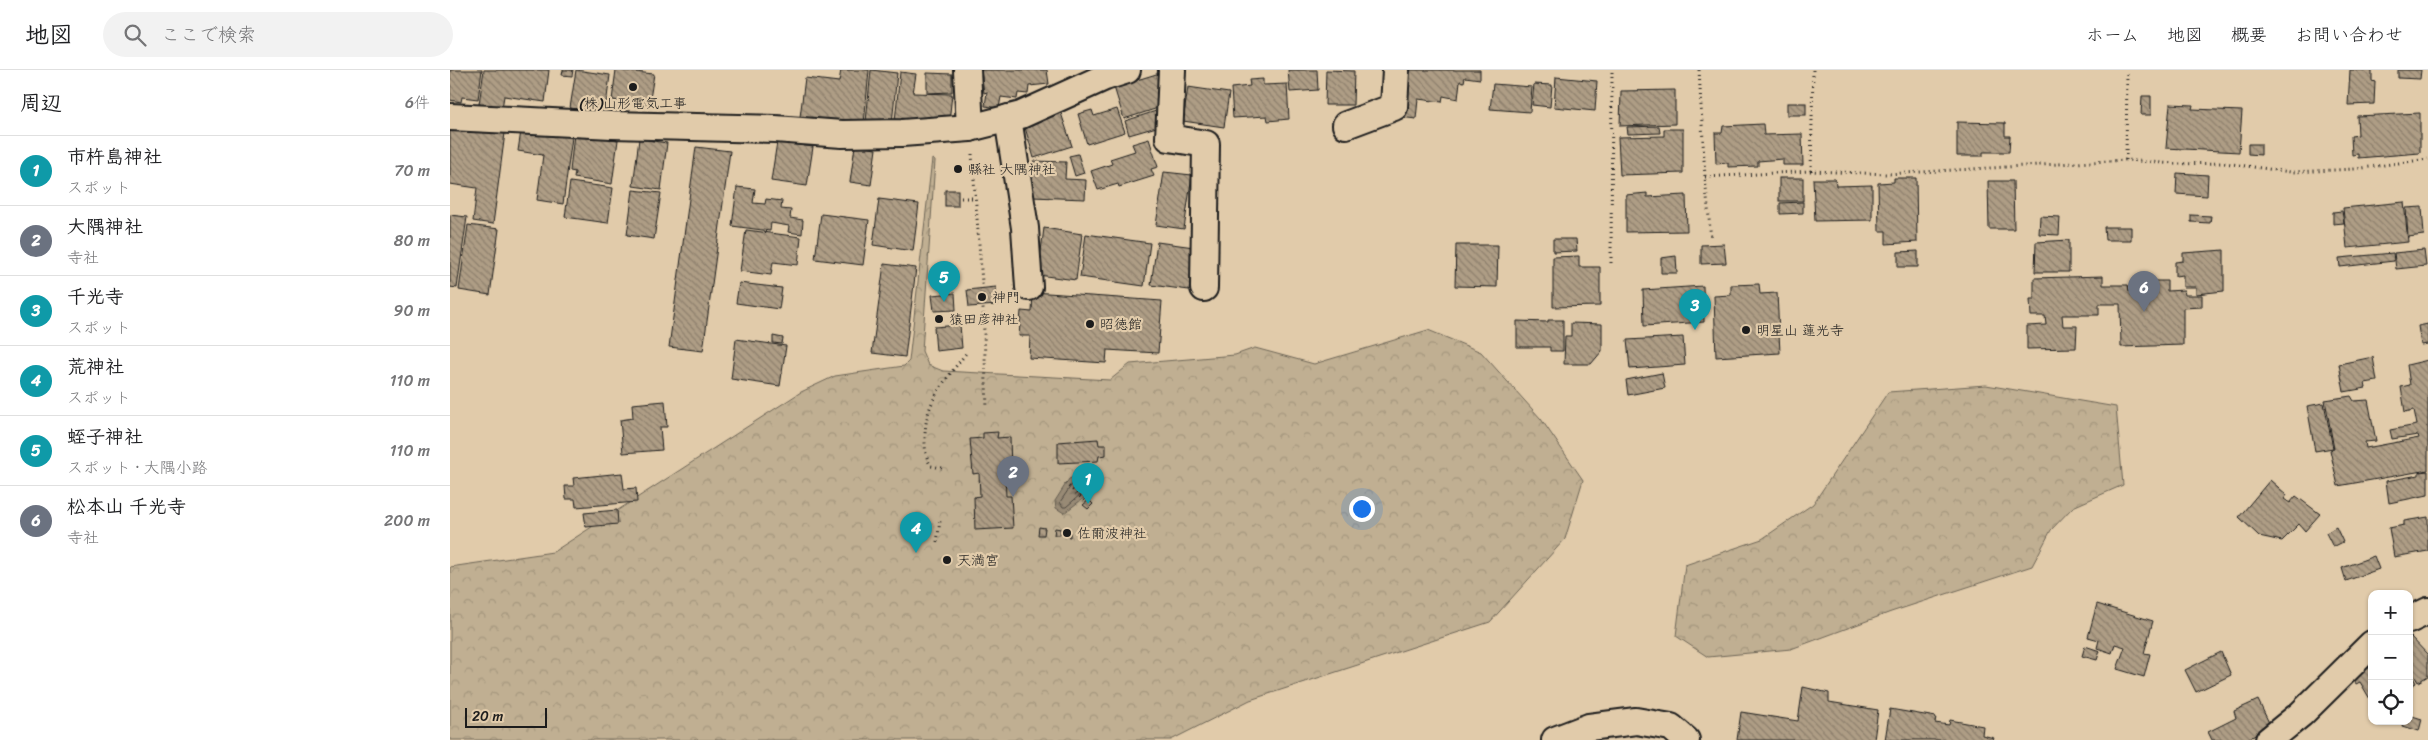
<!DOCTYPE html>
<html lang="ja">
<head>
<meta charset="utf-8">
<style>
	:root { --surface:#fff; --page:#f2f2f2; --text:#202124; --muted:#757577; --line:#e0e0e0; --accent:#0b8043 }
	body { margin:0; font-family:Sriracha,"Klee One",sans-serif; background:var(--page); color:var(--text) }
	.controls { position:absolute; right:15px; bottom:15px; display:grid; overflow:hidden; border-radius:10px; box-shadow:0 1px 4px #0004 }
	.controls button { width:45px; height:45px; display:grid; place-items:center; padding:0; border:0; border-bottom:1px solid var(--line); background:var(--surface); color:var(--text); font:25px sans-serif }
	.scale { position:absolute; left:15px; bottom:12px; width:82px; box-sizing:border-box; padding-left:5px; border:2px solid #1c1c1c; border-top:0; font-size:14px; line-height:18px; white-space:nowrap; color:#1c1c1c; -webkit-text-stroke:4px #e1cbaa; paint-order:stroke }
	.you { position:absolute; left:911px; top:438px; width:18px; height:18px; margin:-12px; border:4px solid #fff; border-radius:50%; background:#1a73e8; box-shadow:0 0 0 8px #1a73e833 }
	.badge { display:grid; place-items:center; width:32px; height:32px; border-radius:50%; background:var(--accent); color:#fff; font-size:16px; font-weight:700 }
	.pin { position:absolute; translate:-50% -41px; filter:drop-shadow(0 1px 2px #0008) }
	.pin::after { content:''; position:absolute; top:26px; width:18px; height:15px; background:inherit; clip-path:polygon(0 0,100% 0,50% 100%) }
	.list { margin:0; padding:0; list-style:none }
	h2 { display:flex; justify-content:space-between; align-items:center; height:65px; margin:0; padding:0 20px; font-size:21px }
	h2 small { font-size:16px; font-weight:400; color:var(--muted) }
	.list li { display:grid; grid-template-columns:32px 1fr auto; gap:15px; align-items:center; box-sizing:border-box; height:70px; padding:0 20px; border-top:1px solid var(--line) }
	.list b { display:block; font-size:19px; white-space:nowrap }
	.list p { margin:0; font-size:16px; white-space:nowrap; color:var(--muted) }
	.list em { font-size:16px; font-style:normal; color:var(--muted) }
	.icon { flex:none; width:28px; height:28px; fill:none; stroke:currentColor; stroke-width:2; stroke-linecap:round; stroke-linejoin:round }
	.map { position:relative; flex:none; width:1978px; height:670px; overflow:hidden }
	header { display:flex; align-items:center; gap:30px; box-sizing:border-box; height:70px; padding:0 25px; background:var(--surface); border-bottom:1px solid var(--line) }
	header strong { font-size:24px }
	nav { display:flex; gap:28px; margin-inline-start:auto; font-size:18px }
	.search { width:350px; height:45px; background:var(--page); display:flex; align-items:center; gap:12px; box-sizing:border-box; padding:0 18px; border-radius:28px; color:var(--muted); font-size:19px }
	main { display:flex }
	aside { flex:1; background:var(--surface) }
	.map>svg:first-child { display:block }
	.forest { fill:url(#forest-crowns); stroke:#6e6657 }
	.water { fill:url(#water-ripples); stroke:#665e51 }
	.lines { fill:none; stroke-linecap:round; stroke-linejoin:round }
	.shore { stroke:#4e4840; stroke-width:1 }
	.building { fill:url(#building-back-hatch); stroke:#1c1c1c }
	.minor-casing { stroke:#1c1c1c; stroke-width:30 }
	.path { stroke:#1c1c1c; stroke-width:3; stroke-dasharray:1 4; stroke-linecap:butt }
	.minor { stroke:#e1cbaa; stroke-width:26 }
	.poi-dot { fill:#1c1c1c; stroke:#e1cbaa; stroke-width:2 }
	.labels { text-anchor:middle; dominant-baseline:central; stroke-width:4.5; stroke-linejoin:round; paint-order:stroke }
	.poi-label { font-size:14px; fill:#1c1c1c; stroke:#e1cbaa; text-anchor:start }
</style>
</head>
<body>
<header>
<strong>地図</strong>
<div class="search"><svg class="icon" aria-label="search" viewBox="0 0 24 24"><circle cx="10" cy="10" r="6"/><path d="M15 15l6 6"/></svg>ここで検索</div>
<nav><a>ホーム</a><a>地図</a><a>概要</a><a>お問い合わせ</a></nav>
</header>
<main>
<aside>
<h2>周辺<small>6件</small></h2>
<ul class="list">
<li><span class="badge" style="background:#0f9aa8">1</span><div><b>市杵島神社</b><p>スポット</p></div><em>70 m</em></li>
<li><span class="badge" style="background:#6b7280">2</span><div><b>大隅神社</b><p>寺社</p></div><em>80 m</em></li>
<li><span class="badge" style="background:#0f9aa8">3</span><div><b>千光寺</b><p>スポット</p></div><em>90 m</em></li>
<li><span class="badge" style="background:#0f9aa8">4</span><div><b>荒神社</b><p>スポット</p></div><em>110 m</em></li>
<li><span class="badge" style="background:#0f9aa8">5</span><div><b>蛭子神社</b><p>スポット · 大隅小路</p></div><em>110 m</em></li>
<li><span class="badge" style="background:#6b7280">6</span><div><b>松本山 千光寺</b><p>寺社</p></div><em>200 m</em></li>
</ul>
</aside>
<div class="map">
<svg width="1978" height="670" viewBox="0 0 1978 670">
	<defs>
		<pattern id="forest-crowns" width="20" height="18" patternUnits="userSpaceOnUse" patternTransform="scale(1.25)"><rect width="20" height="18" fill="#c0af92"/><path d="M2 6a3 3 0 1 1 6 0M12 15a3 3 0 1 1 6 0" fill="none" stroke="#a4967d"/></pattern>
		<pattern id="water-ripples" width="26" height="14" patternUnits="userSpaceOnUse" patternTransform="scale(1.25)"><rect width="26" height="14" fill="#988a75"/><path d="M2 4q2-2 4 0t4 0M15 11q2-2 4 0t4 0" fill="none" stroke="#7b705f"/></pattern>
		<pattern id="building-back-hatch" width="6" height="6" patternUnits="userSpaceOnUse" patternTransform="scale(1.25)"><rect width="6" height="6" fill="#ae9d85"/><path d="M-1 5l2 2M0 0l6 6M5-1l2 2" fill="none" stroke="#8d7f6c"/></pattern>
	</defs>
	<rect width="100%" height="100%" fill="#e1cbaa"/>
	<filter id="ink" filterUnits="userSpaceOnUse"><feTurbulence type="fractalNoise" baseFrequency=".02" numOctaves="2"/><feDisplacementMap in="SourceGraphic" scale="10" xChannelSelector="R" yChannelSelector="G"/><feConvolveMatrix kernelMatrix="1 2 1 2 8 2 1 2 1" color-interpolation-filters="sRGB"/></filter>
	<g filter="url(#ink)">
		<!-- forest -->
		<g class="forest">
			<polygon points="482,89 485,91 472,281 478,295 493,301 660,310 680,294 785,285 805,278 864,294 978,260 1031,282 1091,349 1133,410 1115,469 1040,552 800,630 721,670 0,670 0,497 103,482 351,322 385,306 454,296 459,291"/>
			<polygon points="1536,315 1666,337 1673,415 1623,437 1601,460 1582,496 1441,542 1341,579 1258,587 1226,566 1235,495 1312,469 1363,434 1438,322"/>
		</g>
		<!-- water -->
		<polygon class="water" points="632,403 642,404 646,410 635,427 614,443 606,438 605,431 619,409"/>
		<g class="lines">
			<!-- shore -->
			<polygon class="shore" points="631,408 638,409 639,412 631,424 616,437 613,437 610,432 623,413"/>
		</g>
		<!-- building -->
		<g class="building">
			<polygon points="0,0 32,0 28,29 12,27 11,32 0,30"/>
			<polygon points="34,0 99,0 95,32 54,26 52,38 29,34"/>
			<polygon points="113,0 123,0 122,6 112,5"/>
			<polygon points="126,0 160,5 155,43 120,38"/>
			<polygon points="166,0 204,4 199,35 162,30"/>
			<polygon points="391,0 419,0 414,54 350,47 355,8 389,12"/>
			<polygon points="421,0 447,3 442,54 416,52"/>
			<polygon points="531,0 597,0 599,14 579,16 578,24 568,23 567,29 551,27 549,38 535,36 537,22 534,23"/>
			<polygon points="838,0 867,0 868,20 840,22"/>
			<polygon points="876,0 904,1 903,35 875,35"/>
			<polygon points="955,0 1030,0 1030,9 1015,7 1014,12 1010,11 1008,29 993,26 992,32 968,29 966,49 950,47"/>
			<polygon points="1900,0 1922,0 1922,11 1925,12 1924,34 1898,35"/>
			<polygon points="1948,0 1971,0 1970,9 1948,8"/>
			<polygon points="450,2 466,4 463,23 502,24 499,52 445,51"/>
			<polygon points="713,2 708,38 674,49 664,17"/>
			<polygon points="477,3 502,4 502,22 477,23"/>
			<polygon points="1106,7 1147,11 1145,41 1104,37"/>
			<polygon points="813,9 813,15 837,14 839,49 818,51 817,46 783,48 781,18 800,16 799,10"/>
			<polygon points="1043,14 1082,17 1080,42 1040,39"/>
			<polygon points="1084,14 1102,15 1100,37 1082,35"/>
			<polygon points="738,17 779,23 774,57 733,51"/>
			<polygon points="1225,20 1225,54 1170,56 1171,21"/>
			<polygon points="1692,26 1701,26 1701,45 1691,45"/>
			<rect x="1337" y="33" width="19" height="12"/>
			<polygon points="1720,34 1743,35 1742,39 1792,41 1789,82 1716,78"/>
			<polygon points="667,39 675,62 637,74 628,44 642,40 644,46"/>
			<polygon points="706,41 710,56 679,65 675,51"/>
			<polygon points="611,43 622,76 584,88 574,54"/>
			<polygon points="1970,43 1970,83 1908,88 1908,84 1902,85 1901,66 1908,65 1907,46"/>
			<polygon points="1507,52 1555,53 1555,66 1560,66 1559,82 1533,82 1533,86 1507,86"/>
			<polygon points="1313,54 1314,65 1352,64 1353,95 1333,95 1333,89 1308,91 1308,96 1278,97 1278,93 1266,94 1265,63 1272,63 1273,56"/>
			<polygon points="0,56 55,63 43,154 23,151 27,118 0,114"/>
			<polygon points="1209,56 1210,63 1178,64 1177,57"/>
			<polygon points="1214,59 1233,59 1233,103 1170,105 1168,67 1214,66"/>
			<polygon points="71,61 122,67 113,134 87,130 93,85 68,81"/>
			<polygon points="124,64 168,70 162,114 124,108 125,102 120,101"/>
			<polygon points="189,69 217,73 211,120 183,116"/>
			<polygon points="699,69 708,97 701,99 704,106 669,117 668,114 648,120 641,101 662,94 660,89 685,81 682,74"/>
			<polygon points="327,72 363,77 357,116 321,111"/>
			<polygon points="1798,74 1811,74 1811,85 1798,84"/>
			<polygon points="405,76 426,79 421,115 400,112"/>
			<polygon points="246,77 280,81 253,281 219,277"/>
			<polygon points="628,84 634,103 625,106 619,86"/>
			<polygon points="583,91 616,92 615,109 636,110 635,129 582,127"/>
			<polygon points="714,102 742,105 734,159 706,155"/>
			<polygon points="1727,103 1758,105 1757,126 1726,124"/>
			<rect x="1329" y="108" width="24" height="23"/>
			<polygon points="1444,108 1466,108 1467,172 1436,174 1436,161 1429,161 1428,113 1444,112"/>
			<polygon points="1363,109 1385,109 1386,116 1422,115 1422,150 1365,151"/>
			<polygon points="1538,111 1563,111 1564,159 1539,159"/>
			<polygon points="120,112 163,118 158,153 115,147"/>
			<polygon points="287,117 305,119 303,133 315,134 316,129 332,131 331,139 341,140 340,148 353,150 352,164 338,162 339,156 321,153 320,161 282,156"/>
			<polygon points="183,120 211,123 204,169 177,165"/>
			<rect x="495" y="120" width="13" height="16"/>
			<polygon points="1197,123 1197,127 1236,125 1237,161 1176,162 1176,125"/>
			<polygon points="429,129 469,134 463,181 423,175"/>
			<polygon points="1353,132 1353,143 1330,144 1330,133"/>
			<polygon points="1954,132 1958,172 1897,178 1893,138"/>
			<polygon points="1972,137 1974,165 1958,167 1956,138"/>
			<polygon points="1892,141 1894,153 1883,154 1883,142"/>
			<polygon points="371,144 419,150 413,195 365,189"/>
			<polygon points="0,145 17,147 7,218 0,217"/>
			<polygon points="1741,145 1761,146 1760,153 1741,152"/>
			<polygon points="1590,146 1610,147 1609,165 1589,164"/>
			<polygon points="18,155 49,159 40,225 9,220"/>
			<polygon points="1654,157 1681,157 1681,170 1655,170"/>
			<polygon points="594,158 632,164 626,210 588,205"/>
			<polygon points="296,160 351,167 348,195 323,192 321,205 290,201"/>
			<polygon points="636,164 700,173 694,216 630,207"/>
			<polygon points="1103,169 1126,169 1127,181 1103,182"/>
			<polygon points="1619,170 1619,202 1585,202 1586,172"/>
			<polygon points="707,172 744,177 739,220 701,215"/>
			<polygon points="1274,174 1276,193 1251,194 1251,175"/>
			<polygon points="1006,175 1048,175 1047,217 1005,216"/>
			<polygon points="1774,180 1774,221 1746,224 1746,217 1733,217 1733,205 1725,206 1725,192 1733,191 1733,183"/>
			<polygon points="1974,180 1976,196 1946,199 1944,183"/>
			<polygon points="1468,181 1468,197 1448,197 1448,182"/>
			<polygon points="1943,183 1944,191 1890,197 1889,188"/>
			<polygon points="1129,186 1129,197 1150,197 1150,236 1103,237 1103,187"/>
			<polygon points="1226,186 1227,203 1211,203 1211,188"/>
			<polygon points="434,194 466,198 455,287 422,283"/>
			<polygon points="1653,206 1653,215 1678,215 1679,221 1691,220 1691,211 1717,211 1717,221 1734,220 1735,225 1752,225 1752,237 1733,238 1733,275 1671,277 1670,234 1649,234 1649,245 1612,245 1613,256 1627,256 1626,278 1577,279 1577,256 1596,255 1595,246 1581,246 1580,229 1584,229 1584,208"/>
			<polygon points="289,213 332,218 329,239 286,233"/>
			<polygon points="1309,214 1310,224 1327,223 1330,283 1266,287 1264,226 1281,225 1281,215"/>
			<polygon points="1253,216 1254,252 1194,256 1193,220"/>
			<polygon points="546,217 547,235 519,237 517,220"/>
			<polygon points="583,222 712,231 708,283 657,280 656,293 579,288 580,266 569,266 571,241 582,242"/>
			<polygon points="505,223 506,240 484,241 482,225"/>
			<polygon points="1098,250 1113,250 1113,281 1100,281 1100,277 1067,277 1067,251 1098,252"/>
			<polygon points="1121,253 1152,254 1152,281 1141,294 1114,294 1115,266 1121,266"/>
			<polygon points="1978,254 1978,274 1971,275 1968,256"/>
			<polygon points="510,255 512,278 486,281 484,257"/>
			<polygon points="323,266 333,268 332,274 323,273"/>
			<polygon points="1233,267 1235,295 1180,299 1177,270"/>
			<polygon points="286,269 336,276 330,316 281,309"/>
			<polygon points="1923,287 1927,311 1915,313 1916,318 1894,322 1889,294"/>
			<polygon points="1978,290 1978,400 1888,416 1880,380 1884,379 1875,330 1901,326 1904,331 1918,330 1926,371 1915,372 1916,378 1969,368 1968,365 1942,369 1940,360 1967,355 1964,340 1955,342 1951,317 1960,315 1957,295"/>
			<polygon points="1212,303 1215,318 1178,325 1176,310"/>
			<polygon points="215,331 217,357 210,357 212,380 173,383 170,350 183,348 182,334"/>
			<polygon points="1874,333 1883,378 1865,381 1857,336"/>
			<polygon points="548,362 547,368 560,367 561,401 555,402 556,426 561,426 563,458 525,460 524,427 530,426 529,403 523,404 520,369 533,368 533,363"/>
			<polygon points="648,369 649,375 656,375 656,385 649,386 648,391 608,393 608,372"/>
			<polygon points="1978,401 1978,425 1939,433 1936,411 1969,405 1969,402"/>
			<polygon points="172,403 174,419 186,418 187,432 126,437 125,429 116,429 115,416 124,416 123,408"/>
			<polygon points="1820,410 1837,425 1834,429 1840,433 1846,426 1870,444 1855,461 1849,454 1832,471 1809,466 1789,447"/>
			<polygon points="639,430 643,434 638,439 633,435"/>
			<polygon points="167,440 168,454 136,457 134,443"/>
			<polygon points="1978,447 1978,481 1944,487 1939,458 1954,455 1954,451"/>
			<polygon points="589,457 595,458 594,465 588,465"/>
			<polygon points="1886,457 1893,472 1883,477 1876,463"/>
			<polygon points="605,458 611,459 610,465 604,465"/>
			<polygon points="615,459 620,459 620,467 614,466"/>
			<polygon points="1924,486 1929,499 1896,511 1892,498"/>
			<polygon points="1647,534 1703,551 1694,583 1700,584 1694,607 1667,599 1675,577 1665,574 1662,583 1647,578 1649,570 1638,567"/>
			<polygon points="1960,566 1978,585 1978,606 1968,612 1959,597"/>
			<polygon points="1635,576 1650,581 1647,590 1632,586"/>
			<polygon points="1771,582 1781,605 1746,622 1735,600"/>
			<polygon points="1922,584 1922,629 1920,629 1910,612 1906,614 1901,601"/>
			<polygon points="1959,600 1966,613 1959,617"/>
			<polygon points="1353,617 1379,623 1379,632 1428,640 1424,670 1287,670 1291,642 1348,651"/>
			<polygon points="1808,630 1821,657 1796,670 1762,670 1758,662 1786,648 1784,641"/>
			<polygon points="1440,639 1486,647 1485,653 1499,655 1500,650 1533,656 1532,665 1544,668 1543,670 1435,670"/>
			<polygon points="1959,645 1972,649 1969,661 1953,656 1954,651 1959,651"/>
		</g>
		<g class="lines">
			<defs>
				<g id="minor">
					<polyline points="517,0 520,58"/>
					<polyline points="722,0 719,68 756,74 754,218"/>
					<polyline points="0,47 162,55 325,59 392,64 452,63 520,58 571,45 655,7 677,0"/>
					<polyline points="558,48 575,158 579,217"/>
					<polyline points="896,55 944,37 946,0"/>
					<polyline points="1959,550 1978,541"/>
					<polyline points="1105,670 1139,657 1186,651 1221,657 1236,670"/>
					<polyline points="1819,670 1851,644 1922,574"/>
				</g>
			</defs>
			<!-- minor casing -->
			<use href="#minor" class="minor-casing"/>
			<!-- path -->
			<g class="path">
				<polyline points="1249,0 1255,107 1261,169"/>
				<polyline points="522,84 532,212 537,338"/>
				<polyline points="1676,90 1677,0"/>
				<polyline points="1361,101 1363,0"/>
				<polyline points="1255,107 1361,101 1437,104 1676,90 1725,94 1774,93 1841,102 1905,99 1978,89"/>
				<polyline points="511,128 525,128"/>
				<polyline points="1161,193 1162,0"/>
				<path d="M492,398L481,396C475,386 475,379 475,367C475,330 496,310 517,282"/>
				<polyline points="615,413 635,431"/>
				<polyline points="487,472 490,451"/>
			</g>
			<!-- minor -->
			<use href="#minor" class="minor"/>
		</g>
	</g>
	<!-- markers -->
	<g class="poi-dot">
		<circle cx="183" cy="17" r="5"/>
		<circle cx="508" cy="99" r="5"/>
		<circle cx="532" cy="227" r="5"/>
		<circle cx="489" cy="249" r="5"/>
		<circle cx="640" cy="254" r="5"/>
		<circle cx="1296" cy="260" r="5"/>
		<circle cx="617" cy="463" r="5"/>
		<circle cx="497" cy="490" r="5"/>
	</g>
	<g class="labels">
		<!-- poi labels -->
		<g class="poi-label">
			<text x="183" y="33" text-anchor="middle">(株)山形電気工事</text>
			<text x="518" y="99">縣社 大隅神社</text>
			<text x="542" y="227">神門</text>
			<text x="499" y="249">猿田彦神社</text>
			<text x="650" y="254">昭徳館</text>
			<text x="1306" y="260">明星山 蓮光寺</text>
			<text x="627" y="463">佐爾波神社</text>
			<text x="507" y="490">天満宮</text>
		</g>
	</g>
</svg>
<div class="controls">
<button>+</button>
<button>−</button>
<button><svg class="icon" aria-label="locate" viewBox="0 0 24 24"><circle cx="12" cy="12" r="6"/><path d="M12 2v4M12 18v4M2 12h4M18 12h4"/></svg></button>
</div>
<div class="scale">20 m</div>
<div class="you"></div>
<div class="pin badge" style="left:638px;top:434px;background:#0f9aa8">1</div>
<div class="pin badge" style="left:563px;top:427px;background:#6b7280">2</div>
<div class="pin badge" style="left:1245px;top:260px;background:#0f9aa8">3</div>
<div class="pin badge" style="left:466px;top:483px;background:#0f9aa8">4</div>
<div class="pin badge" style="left:494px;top:232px;background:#0f9aa8">5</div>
<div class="pin badge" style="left:1694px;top:242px;background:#6b7280">6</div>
</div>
</main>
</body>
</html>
